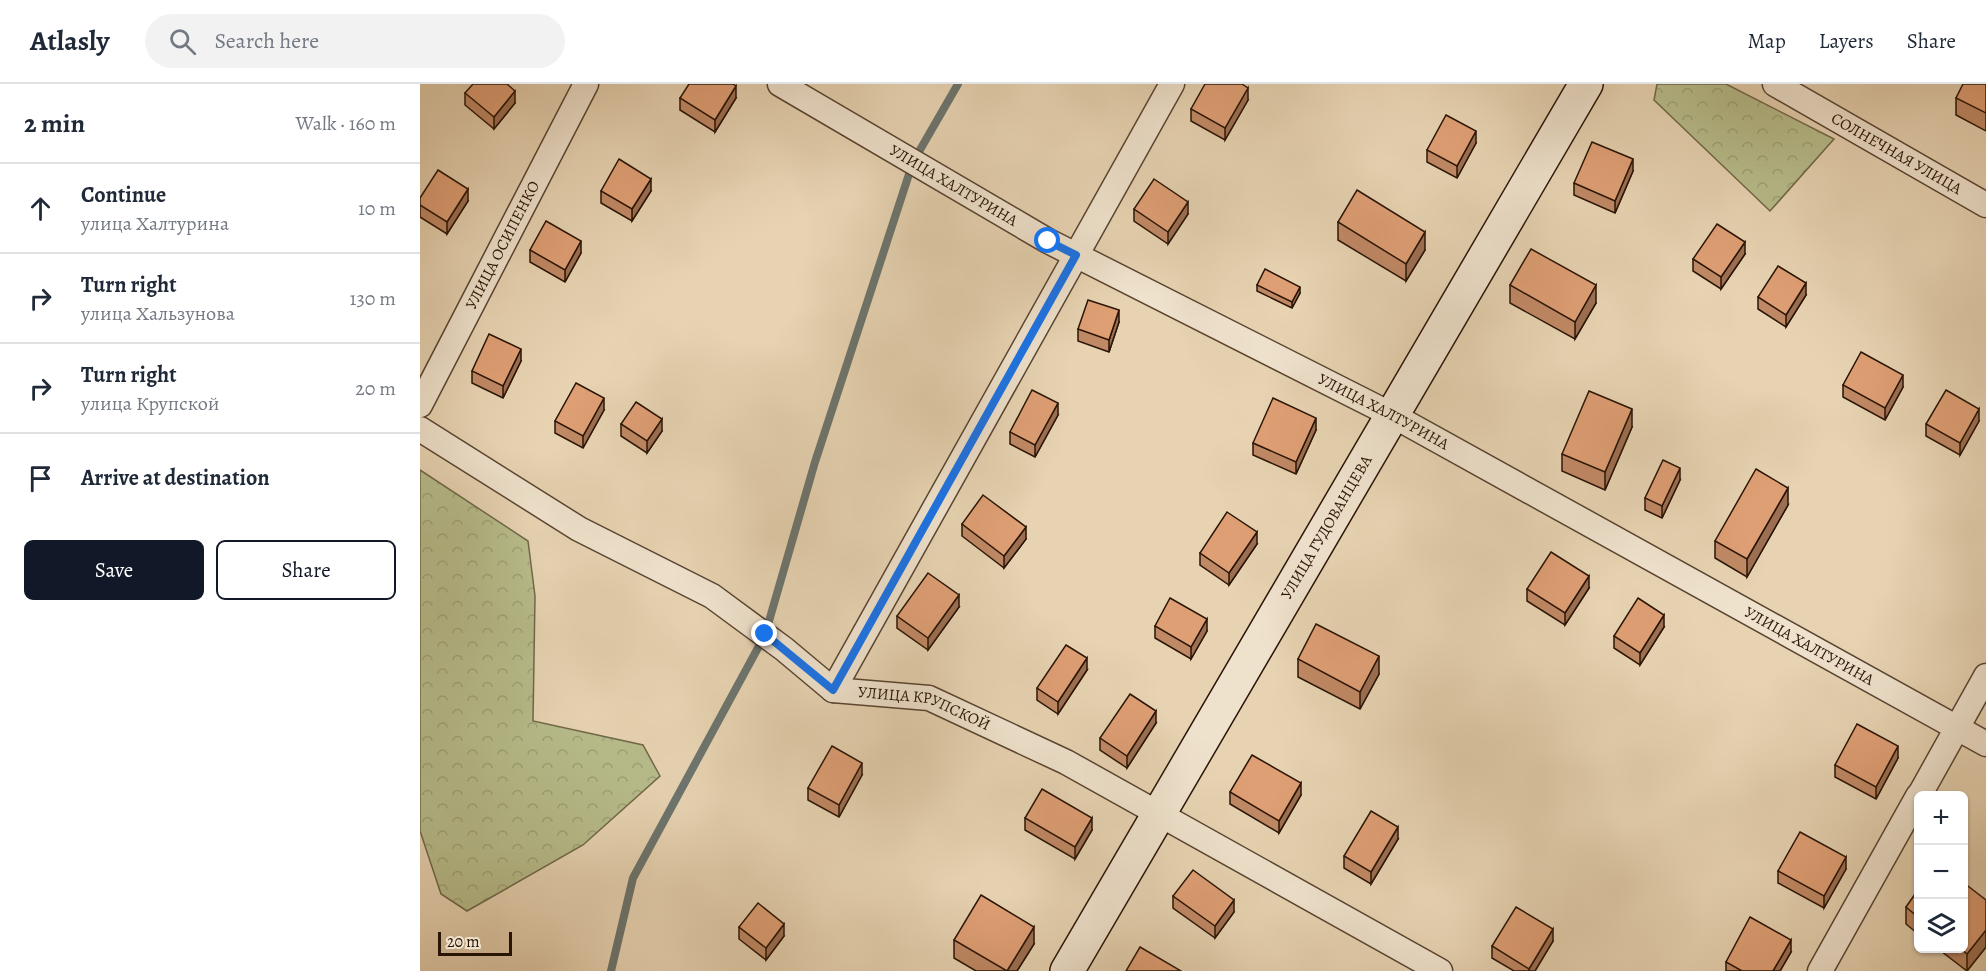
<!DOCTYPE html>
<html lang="en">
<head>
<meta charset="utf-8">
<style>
	:root { --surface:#fff; --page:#f2f2f3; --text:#1f2937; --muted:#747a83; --line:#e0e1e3; --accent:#111827 }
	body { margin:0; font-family:Alegreya,serif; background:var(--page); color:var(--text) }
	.controls { position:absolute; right:18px; bottom:18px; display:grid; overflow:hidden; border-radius:9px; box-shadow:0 2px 4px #0004 }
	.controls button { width:54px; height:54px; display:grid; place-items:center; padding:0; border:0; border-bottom:2px solid var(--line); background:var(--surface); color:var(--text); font:30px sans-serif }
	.scale { position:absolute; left:18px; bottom:15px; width:74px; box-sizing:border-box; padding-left:6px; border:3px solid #2a1406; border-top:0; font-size:16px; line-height:21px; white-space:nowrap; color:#2a1406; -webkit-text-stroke:4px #efe2cd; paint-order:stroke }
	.stop { position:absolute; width:18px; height:18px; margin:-14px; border:4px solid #1a73e8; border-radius:50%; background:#fff }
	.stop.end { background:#1a73e8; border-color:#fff; box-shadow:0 2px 6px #0008 }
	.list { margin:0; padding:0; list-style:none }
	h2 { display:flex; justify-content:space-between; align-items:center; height:78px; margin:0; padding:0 24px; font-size:26px }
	h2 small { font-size:20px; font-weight:400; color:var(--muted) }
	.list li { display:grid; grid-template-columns:39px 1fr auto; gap:18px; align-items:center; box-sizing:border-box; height:90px; padding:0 24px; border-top:2px solid var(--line) }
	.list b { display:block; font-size:22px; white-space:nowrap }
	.list p { margin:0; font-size:20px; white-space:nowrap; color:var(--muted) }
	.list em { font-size:20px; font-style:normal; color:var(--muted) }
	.actions { display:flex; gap:12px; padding:18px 24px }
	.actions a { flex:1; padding:14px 0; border:2px solid var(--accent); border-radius:9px; text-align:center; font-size:21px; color:var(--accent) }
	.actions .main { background:var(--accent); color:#fff }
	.icon { flex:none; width:33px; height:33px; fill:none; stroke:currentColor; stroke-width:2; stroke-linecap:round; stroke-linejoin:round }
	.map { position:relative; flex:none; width:1566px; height:887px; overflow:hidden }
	header { display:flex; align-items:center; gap:36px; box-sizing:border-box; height:84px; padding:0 30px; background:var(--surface); border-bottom:2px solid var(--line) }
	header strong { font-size:28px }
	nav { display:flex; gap:33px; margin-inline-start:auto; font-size:21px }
	.search { width:420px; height:54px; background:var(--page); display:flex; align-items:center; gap:15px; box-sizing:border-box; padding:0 21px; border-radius:33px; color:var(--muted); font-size:22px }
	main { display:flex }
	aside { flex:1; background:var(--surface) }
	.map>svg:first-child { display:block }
	.forest { fill:url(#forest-crowns); stroke:#706848; stroke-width:1.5 }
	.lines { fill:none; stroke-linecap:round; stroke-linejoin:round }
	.stream { stroke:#6d756e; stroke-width:8 }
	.street-casing { stroke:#594431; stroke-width:27 }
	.secondary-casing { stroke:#2a1406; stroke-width:36 }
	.street { stroke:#efe2cd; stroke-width:24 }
	.secondary { stroke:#efe2cd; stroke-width:33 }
	.wall { fill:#c08965; stroke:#2a1406; stroke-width:1.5 }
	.shaded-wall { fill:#9c6f52; stroke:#2a1406; stroke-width:1.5 }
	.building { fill:#df9f75; stroke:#2a1406; stroke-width:1.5 }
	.route { stroke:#1a73e8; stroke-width:8 }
	.labels { text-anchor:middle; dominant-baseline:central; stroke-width:6; stroke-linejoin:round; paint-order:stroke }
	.street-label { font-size:16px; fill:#2a1406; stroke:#efe2cd }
</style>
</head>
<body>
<header>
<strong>Atlasly</strong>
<div class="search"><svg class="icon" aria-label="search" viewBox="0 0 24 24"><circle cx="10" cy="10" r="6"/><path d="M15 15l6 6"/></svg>Search here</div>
<nav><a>Map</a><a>Layers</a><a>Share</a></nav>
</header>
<main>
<aside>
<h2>2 min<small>Walk · 160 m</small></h2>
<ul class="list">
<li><svg class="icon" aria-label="ahead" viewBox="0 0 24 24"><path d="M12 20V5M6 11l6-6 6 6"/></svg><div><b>Continue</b><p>улица Халтурина</p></div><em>10 m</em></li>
<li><svg class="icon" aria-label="right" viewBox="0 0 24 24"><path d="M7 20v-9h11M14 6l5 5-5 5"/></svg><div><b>Turn right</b><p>улица Хальзунова</p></div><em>130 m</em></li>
<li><svg class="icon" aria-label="right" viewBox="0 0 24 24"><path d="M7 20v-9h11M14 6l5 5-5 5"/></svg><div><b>Turn right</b><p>улица Крупской</p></div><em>20 m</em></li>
<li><svg class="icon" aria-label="arrive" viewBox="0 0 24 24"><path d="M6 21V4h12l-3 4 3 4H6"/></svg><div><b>Arrive at destination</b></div></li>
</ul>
<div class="actions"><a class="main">Save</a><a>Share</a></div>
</aside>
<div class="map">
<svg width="1566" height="887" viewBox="0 0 1566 887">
	<defs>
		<pattern id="forest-crowns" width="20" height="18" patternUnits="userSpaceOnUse" patternTransform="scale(1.5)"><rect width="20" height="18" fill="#b7bc8b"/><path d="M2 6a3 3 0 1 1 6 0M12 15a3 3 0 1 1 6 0" fill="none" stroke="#9ea176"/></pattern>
	</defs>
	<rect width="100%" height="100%" fill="#e7d3b2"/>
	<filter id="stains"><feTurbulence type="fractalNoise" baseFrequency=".00333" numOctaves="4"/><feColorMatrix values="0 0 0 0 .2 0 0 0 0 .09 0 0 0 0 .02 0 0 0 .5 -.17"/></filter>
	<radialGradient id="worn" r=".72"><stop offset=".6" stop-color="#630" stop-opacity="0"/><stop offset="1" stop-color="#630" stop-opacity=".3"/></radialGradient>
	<!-- forest -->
	<g class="forest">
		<polygon points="1237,0 1306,0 1414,55 1350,127 1234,16"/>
		<polygon points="0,386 108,457 115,512 113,637 223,661 240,692 163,761 47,827 21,810 0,747"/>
	</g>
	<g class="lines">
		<!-- stream -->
		<polyline class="stream" points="191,887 213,794 345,551 395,378 493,78 538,0"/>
		<defs>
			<g id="street">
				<path id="s1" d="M360,0L628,157L972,331L1566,660"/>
				<path id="s2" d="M1355,0L1566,121"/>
				<path id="s3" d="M0,321L166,0"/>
				<path id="s4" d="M0,345L159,445L292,512L364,565L413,606L509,614L646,678L1020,887"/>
				<polyline points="413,606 752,0"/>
				<polyline points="1499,712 1566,592"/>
				<polyline points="1400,887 1498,712"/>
			</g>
			<g id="secondary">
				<path id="s5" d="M647,887L1166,0"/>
			</g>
		</defs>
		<!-- street casing -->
		<use href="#street" class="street-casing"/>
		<!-- secondary casing -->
		<use href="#secondary" class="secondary-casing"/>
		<!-- street -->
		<use href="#street" class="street"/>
		<!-- secondary -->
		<use href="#secondary" class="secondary"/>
	</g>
	<!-- wall -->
	<g class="wall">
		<polygon points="1566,0 1566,47 1536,31 1536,14"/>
		<polygon points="45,9 95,19 74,45 45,21"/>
		<polygon points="260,14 316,14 295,48 260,26"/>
		<polygon points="828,16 805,56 771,37 771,25"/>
		<polygon points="1056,59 1037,94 1007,78 1007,66"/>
		<polygon points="1213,87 1195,129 1154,111 1154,99"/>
		<polygon points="181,107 231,107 212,137 181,119"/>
		<polygon points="0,114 48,117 27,150 0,133"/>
		<polygon points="714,125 768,130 748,160 714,137"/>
		<polygon points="918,138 1005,166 986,197 918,156"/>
		<polygon points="110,166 161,169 145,198 110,178"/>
		<polygon points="1325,170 1301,205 1273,187 1273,175"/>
		<polygon points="837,201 880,209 872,224 837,207"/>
		<polygon points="1090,201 1176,219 1155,255 1090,219"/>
		<polygon points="1386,211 1366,243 1338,225 1338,213"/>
		<polygon points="699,238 689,268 658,257 658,245"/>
		<polygon points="101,277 83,314 52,299 52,287"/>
		<polygon points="1423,301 1483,303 1465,336 1423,313"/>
		<polygon points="184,326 163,364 135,349 135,337"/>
		<polygon points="638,331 615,373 590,360 590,348"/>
		<polygon points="1559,337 1540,371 1506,352 1506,340"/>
		<polygon points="201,340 242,347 227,369 201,352"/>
		<polygon points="1212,343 1185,406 1142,387 1142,370"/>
		<polygon points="896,346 876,390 833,371 833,359"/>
		<polygon points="1260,396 1242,434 1225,426 1225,414"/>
		<polygon points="1368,421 1327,493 1295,474 1295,457"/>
		<polygon points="542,440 606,455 584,484 542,452"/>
		<polygon points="837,460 809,501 780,481 780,469"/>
		<polygon points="1169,504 1145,541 1107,517 1107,505"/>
		<polygon points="539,523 508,566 477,544 477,532"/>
		<polygon points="735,542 787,547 771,575 735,554"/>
		<polygon points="1244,543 1220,581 1194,564 1194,552"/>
		<polygon points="878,575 959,590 940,625 878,593"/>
		<polygon points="667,586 638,630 617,616 617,604"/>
		<polygon points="736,639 707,684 680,666 680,654"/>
		<polygon points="1478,674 1456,715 1415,693 1415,681"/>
		<polygon points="442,691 419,733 388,716 388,704"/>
		<polygon points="810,708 881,711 859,749 810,720"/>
		<polygon points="605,734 672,746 655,775 605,746"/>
		<polygon points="978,755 951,800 924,784 924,772"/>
		<polygon points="1426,785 1404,824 1358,799 1358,787"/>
		<polygon points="1498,806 1498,850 1486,840 1486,823"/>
		<polygon points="753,812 814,828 795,854 753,824"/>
		<polygon points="1566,816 1566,863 1547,887 1517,864 1544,864"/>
		<polygon points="319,843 364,852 346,876 319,855"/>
		<polygon points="534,856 614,860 597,887 556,887 534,874"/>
		<polygon points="1133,857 1115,887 1094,887 1072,874 1072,862"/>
		<polygon points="1371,868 1360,887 1306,887 1306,878"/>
	</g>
	<!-- shaded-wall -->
	<g class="shaded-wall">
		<polygon points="316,2 316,14 295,48 295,36"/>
		<polygon points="828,4 828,16 805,56 805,44"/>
		<polygon points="95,7 95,19 74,45 74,33"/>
		<polygon points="1056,47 1056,59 1037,94 1037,82"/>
		<polygon points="1213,75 1213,87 1195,129 1195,117"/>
		<polygon points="231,95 231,107 212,137 212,125"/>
		<polygon points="48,105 48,117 27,150 27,138"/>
		<polygon points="768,118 768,130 748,160 748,148"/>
		<polygon points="1005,148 1005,166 986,197 986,180"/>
		<polygon points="161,157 161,169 145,198 145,186"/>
		<polygon points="1325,158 1325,170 1301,205 1301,193"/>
		<polygon points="1386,199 1386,211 1366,243 1366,231"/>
		<polygon points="1176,201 1176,219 1155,255 1155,238"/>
		<polygon points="880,203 880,209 872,224 872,218"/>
		<polygon points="699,226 699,238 689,268 689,256"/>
		<polygon points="101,265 101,277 83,314 83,302"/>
		<polygon points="1483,291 1483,303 1465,336 1465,324"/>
		<polygon points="184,314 184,326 163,364 163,352"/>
		<polygon points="638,319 638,331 615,373 615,361"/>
		<polygon points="1212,325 1212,343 1185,406 1185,388"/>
		<polygon points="1559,325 1559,337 1540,371 1540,359"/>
		<polygon points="896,334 896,346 876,390 876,378"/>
		<polygon points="242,335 242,347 227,369 227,357"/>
		<polygon points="1260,384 1260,396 1242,434 1242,422"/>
		<polygon points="1368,404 1368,421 1327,493 1327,475"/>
		<polygon points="606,443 606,455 584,484 584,472"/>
		<polygon points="837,448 837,460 809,501 809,489"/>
		<polygon points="1169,492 1169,504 1145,541 1145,529"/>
		<polygon points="539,511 539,523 508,566 508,554"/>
		<polygon points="1244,531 1244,543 1220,581 1220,569"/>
		<polygon points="787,535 787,547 771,575 771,563"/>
		<polygon points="959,572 959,590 940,625 940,608"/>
		<polygon points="667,574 667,586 638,630 638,618"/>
		<polygon points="736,627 736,639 707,684 707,672"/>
		<polygon points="1478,662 1478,674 1456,715 1456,703"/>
		<polygon points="442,679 442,691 419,733 419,721"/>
		<polygon points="881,699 881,711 859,749 859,737"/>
		<polygon points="672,734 672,746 655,775 655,763"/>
		<polygon points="978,743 978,755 951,800 951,788"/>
		<polygon points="1426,773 1426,785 1404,824 1404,812"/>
		<polygon points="814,816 814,828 795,854 795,842"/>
		<polygon points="364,840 364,852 346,876 346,864"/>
		<polygon points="614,843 614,860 597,887 587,887"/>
		<polygon points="1133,845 1133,857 1115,887 1109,887 1109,885"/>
		<polygon points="1566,846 1566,863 1547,887 1547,870"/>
		<polygon points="1371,856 1371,868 1360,887 1353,887"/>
	</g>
	<!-- building -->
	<g class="building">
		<polygon points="53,0 87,0 95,7 74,33 45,9"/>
		<polygon points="269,0 313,0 316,2 295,36 260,14"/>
		<polygon points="785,0 822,0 828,4 805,44 771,25"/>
		<polygon points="1543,0 1566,0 1566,29 1536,14"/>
		<polygon points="1026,31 1056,47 1037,82 1007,66"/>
		<polygon points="1172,58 1213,75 1195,117 1154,99"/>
		<polygon points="199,75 231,95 212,125 181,107"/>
		<polygon points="18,86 48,105 27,138 0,121 0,114"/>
		<polygon points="734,95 768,118 748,148 714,125"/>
		<polygon points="937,106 1005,148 986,180 918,138"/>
		<polygon points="126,137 161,157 145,186 110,166"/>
		<polygon points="1297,140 1325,158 1301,193 1273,175"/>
		<polygon points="1111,165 1176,201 1155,238 1090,201"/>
		<polygon points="1358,182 1386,199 1366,231 1338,213"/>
		<polygon points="845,185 880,203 872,218 837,201"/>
		<polygon points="668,216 699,226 689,256 658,245"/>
		<polygon points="69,250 101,265 83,302 52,287"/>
		<polygon points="1441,268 1483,291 1465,324 1423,301"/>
		<polygon points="156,299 184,314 163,352 135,337"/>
		<polygon points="612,306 638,319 615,361 590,348"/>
		<polygon points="1526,306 1559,325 1540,359 1506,340"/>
		<polygon points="1169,307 1212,325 1185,388 1142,370"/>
		<polygon points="853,314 896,334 876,378 833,359"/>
		<polygon points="216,318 242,335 227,357 201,340"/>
		<polygon points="1243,376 1260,384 1242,422 1225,414"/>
		<polygon points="1336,385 1368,404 1327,475 1295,457"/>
		<polygon points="563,411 606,443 584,472 542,440"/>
		<polygon points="807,428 837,448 809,489 780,469"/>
		<polygon points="1131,468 1169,492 1145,529 1107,505"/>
		<polygon points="508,489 539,511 508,554 477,532"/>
		<polygon points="750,514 787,535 771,563 735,542"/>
		<polygon points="1218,514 1244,531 1220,569 1194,552"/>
		<polygon points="896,540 959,572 940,608 878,575"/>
		<polygon points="646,561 667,574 638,618 617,604"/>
		<polygon points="710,610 736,627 707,672 680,654"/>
		<polygon points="1437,640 1478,662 1456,703 1415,681"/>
		<polygon points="412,662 442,679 419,721 388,704"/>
		<polygon points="832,671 881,699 859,737 810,708"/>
		<polygon points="622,705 672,734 655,763 605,734"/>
		<polygon points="951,727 978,743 951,788 924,772"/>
		<polygon points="1380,748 1426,773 1404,812 1358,787"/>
		<polygon points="773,786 814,816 795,842 753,812"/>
		<polygon points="1544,799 1566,816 1566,846 1547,870 1540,864 1544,864"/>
		<polygon points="1498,806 1498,833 1486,823"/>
		<polygon points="561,811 614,843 587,887 534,856"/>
		<polygon points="338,819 364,840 346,864 319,843"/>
		<polygon points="1096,823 1133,845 1109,885 1072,862"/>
		<polygon points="1330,833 1371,856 1353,887 1322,887 1306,878"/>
		<polygon points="720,863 761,887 706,887"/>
	</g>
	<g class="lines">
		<!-- route -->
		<polyline class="route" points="345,550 413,606 656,171 628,157"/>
	</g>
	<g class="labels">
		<!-- street labels -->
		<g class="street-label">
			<text stroke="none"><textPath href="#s2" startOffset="140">СОЛНЕЧНАЯ УЛИЦА</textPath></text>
			<text stroke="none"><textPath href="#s1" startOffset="201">УЛИЦА ХАЛТУРИНА</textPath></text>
			<text stroke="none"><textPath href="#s3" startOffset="180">УЛИЦА ОСИПЕНКО</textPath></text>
			<text stroke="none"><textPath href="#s1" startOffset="687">УЛИЦА ХАЛТУРИНА</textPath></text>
			<text stroke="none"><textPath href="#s5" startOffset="514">УЛИЦА ГУДОВАНЦЕВА</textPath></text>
			<text stroke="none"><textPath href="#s1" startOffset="1173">УЛИЦА ХАЛТУРИНА</textPath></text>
			<text stroke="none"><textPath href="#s4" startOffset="584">УЛИЦА КРУПСКОЙ</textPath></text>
		</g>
	</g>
	<rect width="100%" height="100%" filter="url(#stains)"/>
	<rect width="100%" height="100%" fill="url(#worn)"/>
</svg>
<div class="controls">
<button>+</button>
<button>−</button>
<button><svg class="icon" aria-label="layers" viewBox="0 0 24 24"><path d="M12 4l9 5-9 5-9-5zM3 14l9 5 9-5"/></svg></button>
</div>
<div class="scale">20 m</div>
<div class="stop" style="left:628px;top:157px"></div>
<div class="stop end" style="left:345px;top:550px"></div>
</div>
</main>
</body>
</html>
